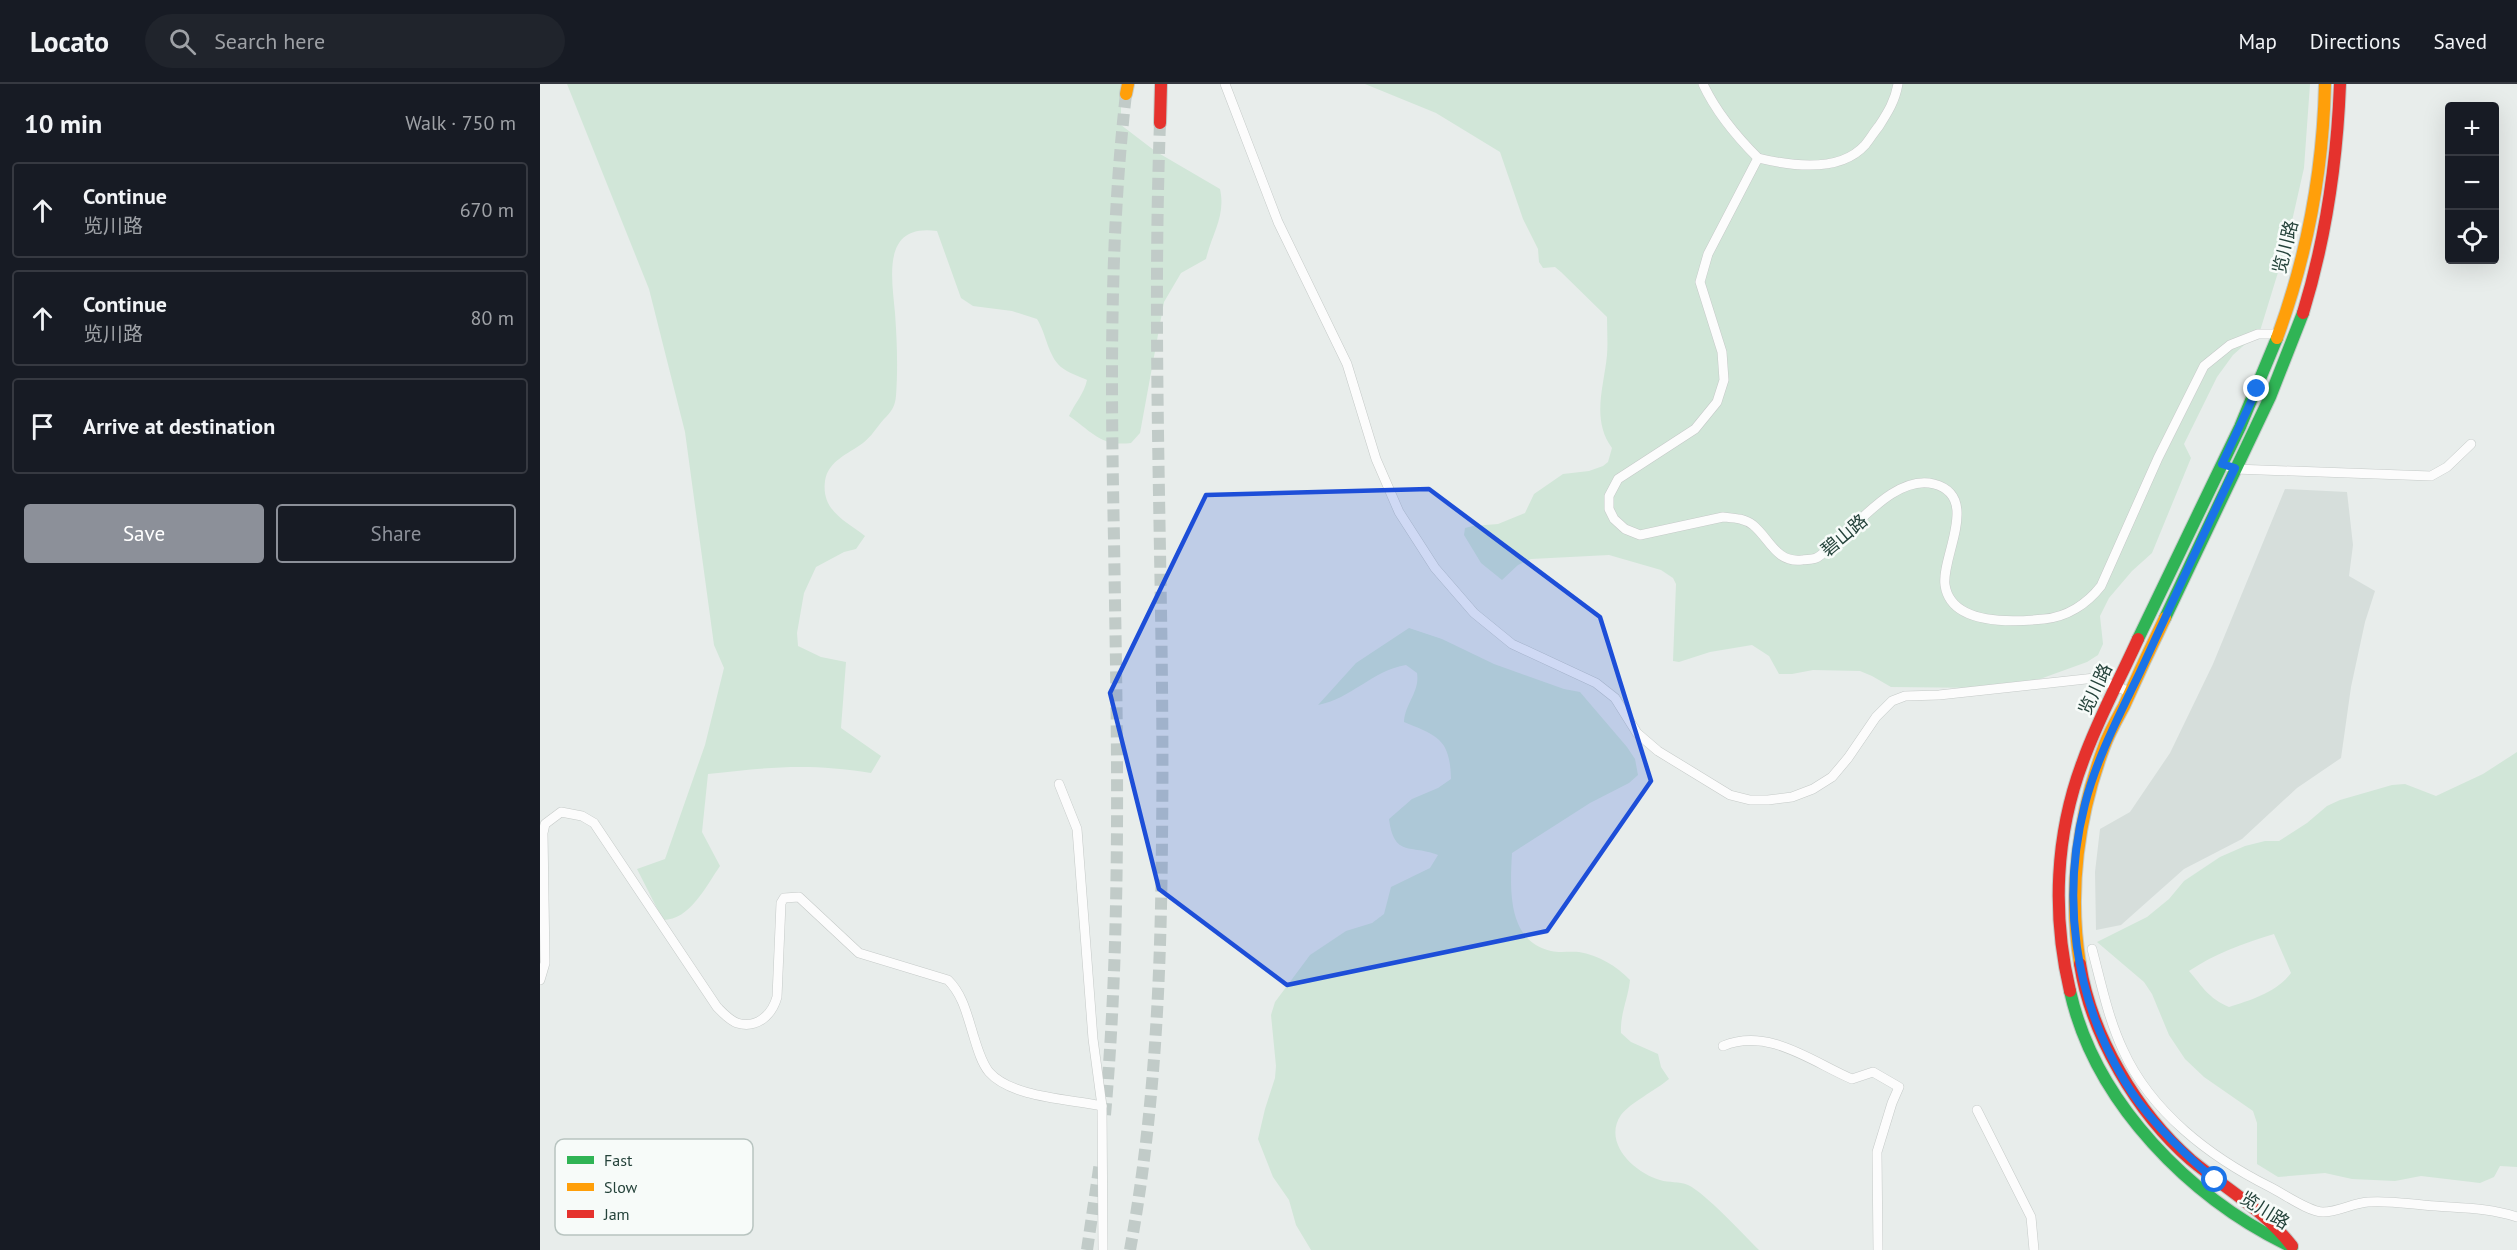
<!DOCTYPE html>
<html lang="en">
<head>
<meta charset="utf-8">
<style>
	:root { --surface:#171b24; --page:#20242c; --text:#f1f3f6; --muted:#9ea1a6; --line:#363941; --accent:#8c9099 }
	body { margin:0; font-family:"PT Sans","Noto Sans SC",sans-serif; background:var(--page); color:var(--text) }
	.controls { position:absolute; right:18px; top:18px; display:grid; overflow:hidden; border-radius:6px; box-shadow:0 6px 24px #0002 }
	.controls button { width:54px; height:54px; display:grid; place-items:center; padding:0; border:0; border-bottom:2px solid var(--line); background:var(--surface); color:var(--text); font:30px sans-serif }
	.stop { position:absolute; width:18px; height:18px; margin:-14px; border:4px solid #1a73e8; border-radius:50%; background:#fff }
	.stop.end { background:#1a73e8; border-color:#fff; box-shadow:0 2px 6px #0008 }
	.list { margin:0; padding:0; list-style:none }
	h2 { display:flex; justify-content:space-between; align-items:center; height:78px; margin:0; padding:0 24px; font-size:26px }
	h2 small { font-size:20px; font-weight:400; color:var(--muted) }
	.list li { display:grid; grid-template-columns:39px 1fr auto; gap:18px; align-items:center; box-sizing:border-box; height:96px; margin:0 12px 12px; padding:0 12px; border:2px solid var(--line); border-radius:6px }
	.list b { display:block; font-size:22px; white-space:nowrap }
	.list p { margin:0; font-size:20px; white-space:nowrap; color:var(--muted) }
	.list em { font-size:20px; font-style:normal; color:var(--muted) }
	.actions { display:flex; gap:12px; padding:18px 24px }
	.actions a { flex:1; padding:14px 0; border:2px solid var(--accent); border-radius:6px; text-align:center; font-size:21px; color:var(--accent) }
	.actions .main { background:var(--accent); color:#fff }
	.icon { flex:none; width:33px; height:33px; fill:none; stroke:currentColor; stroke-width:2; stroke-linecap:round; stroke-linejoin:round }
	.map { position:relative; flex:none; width:1977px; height:1166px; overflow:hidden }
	header { display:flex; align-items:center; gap:36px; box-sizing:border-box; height:84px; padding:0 30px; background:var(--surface); border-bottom:2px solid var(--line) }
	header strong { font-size:28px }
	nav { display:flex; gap:33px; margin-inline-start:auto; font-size:21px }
	.search { width:420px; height:54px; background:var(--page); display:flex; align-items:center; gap:15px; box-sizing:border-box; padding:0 21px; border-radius:33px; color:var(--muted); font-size:22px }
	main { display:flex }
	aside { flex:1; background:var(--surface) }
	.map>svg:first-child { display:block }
	.built { fill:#d6dedb }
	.green { fill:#d1e6d8; fill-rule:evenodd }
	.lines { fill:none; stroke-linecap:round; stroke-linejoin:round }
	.secondary-tunnel { stroke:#c1cbc8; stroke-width:12; stroke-dasharray:12 6; stroke-linecap:butt }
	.street-casing { stroke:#c5cac8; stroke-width:10 }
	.fast-casing { stroke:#c3cbc8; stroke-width:14 }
	.slow-casing { stroke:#c3cbc8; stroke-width:14 }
	.jam-casing { stroke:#c3cbc8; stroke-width:14 }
	.street { stroke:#fcfcfc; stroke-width:9 }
	.fast { stroke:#30b455; stroke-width:12 }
	.slow { stroke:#ff9f0a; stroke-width:12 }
	.jam { stroke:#e5322d; stroke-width:12 }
	.route { stroke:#1a73e8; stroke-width:8 }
	.marked { fill:#1d4ed8; fill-opacity:0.2; stroke:#1d4ed8; stroke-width:4.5; stroke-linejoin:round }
	.labels { text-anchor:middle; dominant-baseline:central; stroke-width:5; stroke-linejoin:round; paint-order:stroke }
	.street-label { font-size:18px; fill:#24423a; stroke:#f7fbf9 }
	.key { fill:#f7fbf9; stroke:#b8c4c0; stroke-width:1.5 }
	.key-label { font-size:16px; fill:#24423a }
</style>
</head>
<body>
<header>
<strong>Locato</strong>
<div class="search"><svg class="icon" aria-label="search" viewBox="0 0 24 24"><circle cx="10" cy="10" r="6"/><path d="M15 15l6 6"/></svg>Search here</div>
<nav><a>Map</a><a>Directions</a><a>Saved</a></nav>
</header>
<main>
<aside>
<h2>10 min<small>Walk · 750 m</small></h2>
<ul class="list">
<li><svg class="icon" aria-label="ahead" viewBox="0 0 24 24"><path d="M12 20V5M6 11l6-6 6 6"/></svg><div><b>Continue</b><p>览川路</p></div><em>670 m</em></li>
<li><svg class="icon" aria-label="ahead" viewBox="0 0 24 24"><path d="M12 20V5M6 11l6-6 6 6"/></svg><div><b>Continue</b><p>览川路</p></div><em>80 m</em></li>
<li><svg class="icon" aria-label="arrive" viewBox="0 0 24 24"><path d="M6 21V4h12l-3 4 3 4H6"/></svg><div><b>Arrive at destination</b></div></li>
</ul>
<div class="actions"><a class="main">Save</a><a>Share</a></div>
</aside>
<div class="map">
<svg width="1977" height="1166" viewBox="0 0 1977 1166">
	<rect width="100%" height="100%" fill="#e8edeb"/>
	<!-- built -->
	<polygon class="built" points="1745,405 1807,408 1813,461 1809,492 1835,507 1825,538 1811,603 1801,674 1757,704 1702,755 1644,785 1581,841 1556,846 1555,788 1560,745 1590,728 1630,669 1673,580"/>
	<!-- green -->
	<g class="green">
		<path d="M27,0H581V41L615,67L680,105C686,132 672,149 666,175L641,189L624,218L600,349L591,359C561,363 551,347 529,332C535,319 544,310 547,296C539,292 528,289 521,283C508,272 506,249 497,235L472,227L433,222L421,214L397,147C341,139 352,194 355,229C357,256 358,285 356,312C355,323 351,328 344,335C337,343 331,353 323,359C308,370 288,377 285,397C281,427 306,437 325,452L316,465L304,468L276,483L264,509L257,549L258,562L281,573L306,578L301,644L341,672L331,689C270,679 229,683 168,690L162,748L180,782C166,802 150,836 123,836L97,785L125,775L165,661L184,584L174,561L145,348L109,205Z"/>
		<path d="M825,0H1770L1764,84L1747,159L1720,247L1693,271L1677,293L1644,360L1651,374L1612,469L1592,487L1569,514L1560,532L1563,560L1558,571L1547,578L1500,595L1447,604L1351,603L1332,592L1320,587L1273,586L1252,590H1239L1229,572L1212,561L1170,568L1139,578L1133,577L1136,500L1133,494L1121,486L1069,471L991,475L978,481L962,496L941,479L924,451L925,444L933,442L958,440L985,429L994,410L1023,390L1049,387L1063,382L1068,378L1072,364C1051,335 1064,303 1067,271C1068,259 1067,246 1067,233L1021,188L1015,183L1003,184L999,178L998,165L983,135L960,68L896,29Z"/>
		<path d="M869,544L902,555L954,580L1024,605L1040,608L1087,663L1095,675L1098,691L1089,699L1050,719L972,769C970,805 967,857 1011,867C1020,869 1030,867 1039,868C1058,871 1077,882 1090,896C1088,915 1080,930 1081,949L1091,958L1118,970L1121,983L1129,995C1116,1006 1090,1019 1081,1031C1062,1059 1095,1089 1120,1096C1129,1099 1139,1097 1148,1101C1165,1109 1203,1150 1219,1166H771L756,1141L749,1116L733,1093L718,1055L725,1025L735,994L736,982L731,931L735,918L770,871L806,847L832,839L844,830L851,803L890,784L898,771C871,760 854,774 849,735L872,715L898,704L911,695C910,655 898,652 864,638C865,619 880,608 877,589L866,581C833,586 811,615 778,621L816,579Z"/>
		<path d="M1977,668V1083L1960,1082L1954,1093L1940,1099L1881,1092L1855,1097L1812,1095L1785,1089L1738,1093L1717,1080V1039L1713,1027L1664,993L1645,975L1629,951L1612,910L1604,898L1557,858L1607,833L1629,815L1644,797L1680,773L1705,762L1725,757H1739L1767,739L1787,722L1800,716L1852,701L1865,700L1896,712L1943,690ZM1734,850L1751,889C1737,908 1711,916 1689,923C1668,914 1663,903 1649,887C1674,870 1704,859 1734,850Z"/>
	</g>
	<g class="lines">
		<!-- secondary-tunnel -->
		<g class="secondary-tunnel">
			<path d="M565,1031C582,840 577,648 574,456C571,307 569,158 586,10"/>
			<polyline points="547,1166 560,1078"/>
			<path d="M590,1166C615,1030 621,891 622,754C625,515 611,277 620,39"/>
		</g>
		<defs>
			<g id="street">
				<polyline points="685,0 738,138 807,280 836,375 859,428 895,484 934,529 972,560 1056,599 1075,614 1097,649 1118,667 1190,711 1210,716 1228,716 1252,713 1273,705 1292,693 1308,674 1336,633 1352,617 1365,612 1399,611 1555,594 1590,608"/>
				<path d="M1163,0C1176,28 1197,53 1218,74"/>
				<path d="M1358,0C1355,17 1348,28 1339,42C1334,48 1330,55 1325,61C1300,89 1251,82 1218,74L1168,170L1160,198L1182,268L1184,296L1177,318L1155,345L1078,395L1069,412V425L1074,435L1085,445L1100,451L1183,433C1193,434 1204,434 1213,441C1230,455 1236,479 1262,476C1266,475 1272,476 1276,474C1281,472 1286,466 1290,463C1318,441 1356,390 1394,400C1441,412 1401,473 1405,501C1411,542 1475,538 1504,535C1527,533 1547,520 1561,502L1618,374L1664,282L1690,261L1718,250H1738"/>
				<polyline points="1682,380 1695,385 1891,392 1907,383 1931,360"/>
				<polyline points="519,700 537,745 553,955 562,1022"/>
				<path d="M1552,865C1561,899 1568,934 1583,966C1611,1028 1670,1073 1730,1103C1744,1110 1769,1128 1783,1128C1798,1128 1813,1119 1828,1118C1851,1116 1873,1121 1896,1122C1924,1124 1950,1124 1977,1133"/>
				<path d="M0,896L5,879L3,749L5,740L21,728L42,732L54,739L177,923C183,929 189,936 197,939C217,945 232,931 237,913L241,819L244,814L259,813L319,869L408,896C423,911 427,931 433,950C437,963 441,978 449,988C472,1014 530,1015 562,1022L563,1166"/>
				<path d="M1183,962C1229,943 1272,978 1312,995L1333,988L1359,1003L1352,1019L1337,1068L1338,1166"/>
				<polyline points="1437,1026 1491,1133 1494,1166"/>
			</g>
			<g id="fast">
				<polyline points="1625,534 1730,313 1763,229"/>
				<polyline points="1598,555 1700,343 1737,254"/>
				<path d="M1530,907C1555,1019 1651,1115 1752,1163"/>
			</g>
			<g id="slow">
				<polyline points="586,10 588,0"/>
				<path d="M1737,254C1767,172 1783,88 1785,0"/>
				<path d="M1540,880C1528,807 1538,732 1564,663C1569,649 1577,635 1584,622C1597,593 1611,563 1625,534"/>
			</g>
			<g id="jam">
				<polyline points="620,39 621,0"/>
				<path d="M1763,229C1786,154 1797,78 1800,0"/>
				<path d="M1540,880C1551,951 1597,1029 1651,1076C1686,1105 1724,1126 1752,1162"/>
				<path d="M1530,907C1512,831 1515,751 1543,677C1558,635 1580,595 1598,555"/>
			</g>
		</defs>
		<!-- street casing -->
		<use href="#street" class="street-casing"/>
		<!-- fast casing -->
		<use href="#fast" class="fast-casing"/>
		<!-- slow casing -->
		<use href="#slow" class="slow-casing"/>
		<!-- jam casing -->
		<use href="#jam" class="jam-casing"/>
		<!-- street -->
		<use href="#street" class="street"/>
		<!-- fast -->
		<use href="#fast" class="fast"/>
		<!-- slow -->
		<use href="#slow" class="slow"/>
		<!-- jam -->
		<use href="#jam" class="jam"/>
	</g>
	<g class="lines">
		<!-- route -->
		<path class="route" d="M1675,1096C1642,1068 1606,1034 1584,996C1534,913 1521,813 1545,720C1557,673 1580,630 1601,586C1632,519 1663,451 1695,384L1682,380L1717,305"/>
	</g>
	<!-- marked area -->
	<path class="marked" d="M889,405L1060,533L1111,697L1007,847L747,901L619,805L570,609L666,411Z"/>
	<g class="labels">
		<!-- street labels -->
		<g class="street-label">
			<text transform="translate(1745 163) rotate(-76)">览川路</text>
			<text transform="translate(1304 451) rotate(-40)">碧山路</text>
			<text transform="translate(1555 605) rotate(-65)">览川路</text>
			<text transform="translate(1725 1126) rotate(32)">览川路</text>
		</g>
	</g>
	<!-- legend -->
	<rect x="15" y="1055" width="198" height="96" rx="9" class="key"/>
	<rect x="27" y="1072" width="27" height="8" fill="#30b455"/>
	<rect x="27" y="1099" width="27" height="8" fill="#ff9f0a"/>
	<rect x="27" y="1126" width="27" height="8" fill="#e5322d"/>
	<g class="key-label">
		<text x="64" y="1082">Fast</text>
		<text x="64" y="1109">Slow</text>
		<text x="64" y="1136">Jam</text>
	</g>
</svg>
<div class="controls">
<button>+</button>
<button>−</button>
<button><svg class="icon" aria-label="locate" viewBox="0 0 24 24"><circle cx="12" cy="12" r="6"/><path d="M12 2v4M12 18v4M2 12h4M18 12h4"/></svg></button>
</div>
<div class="stop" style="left:1675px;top:1096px"></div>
<div class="stop end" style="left:1717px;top:305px"></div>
</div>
</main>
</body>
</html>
